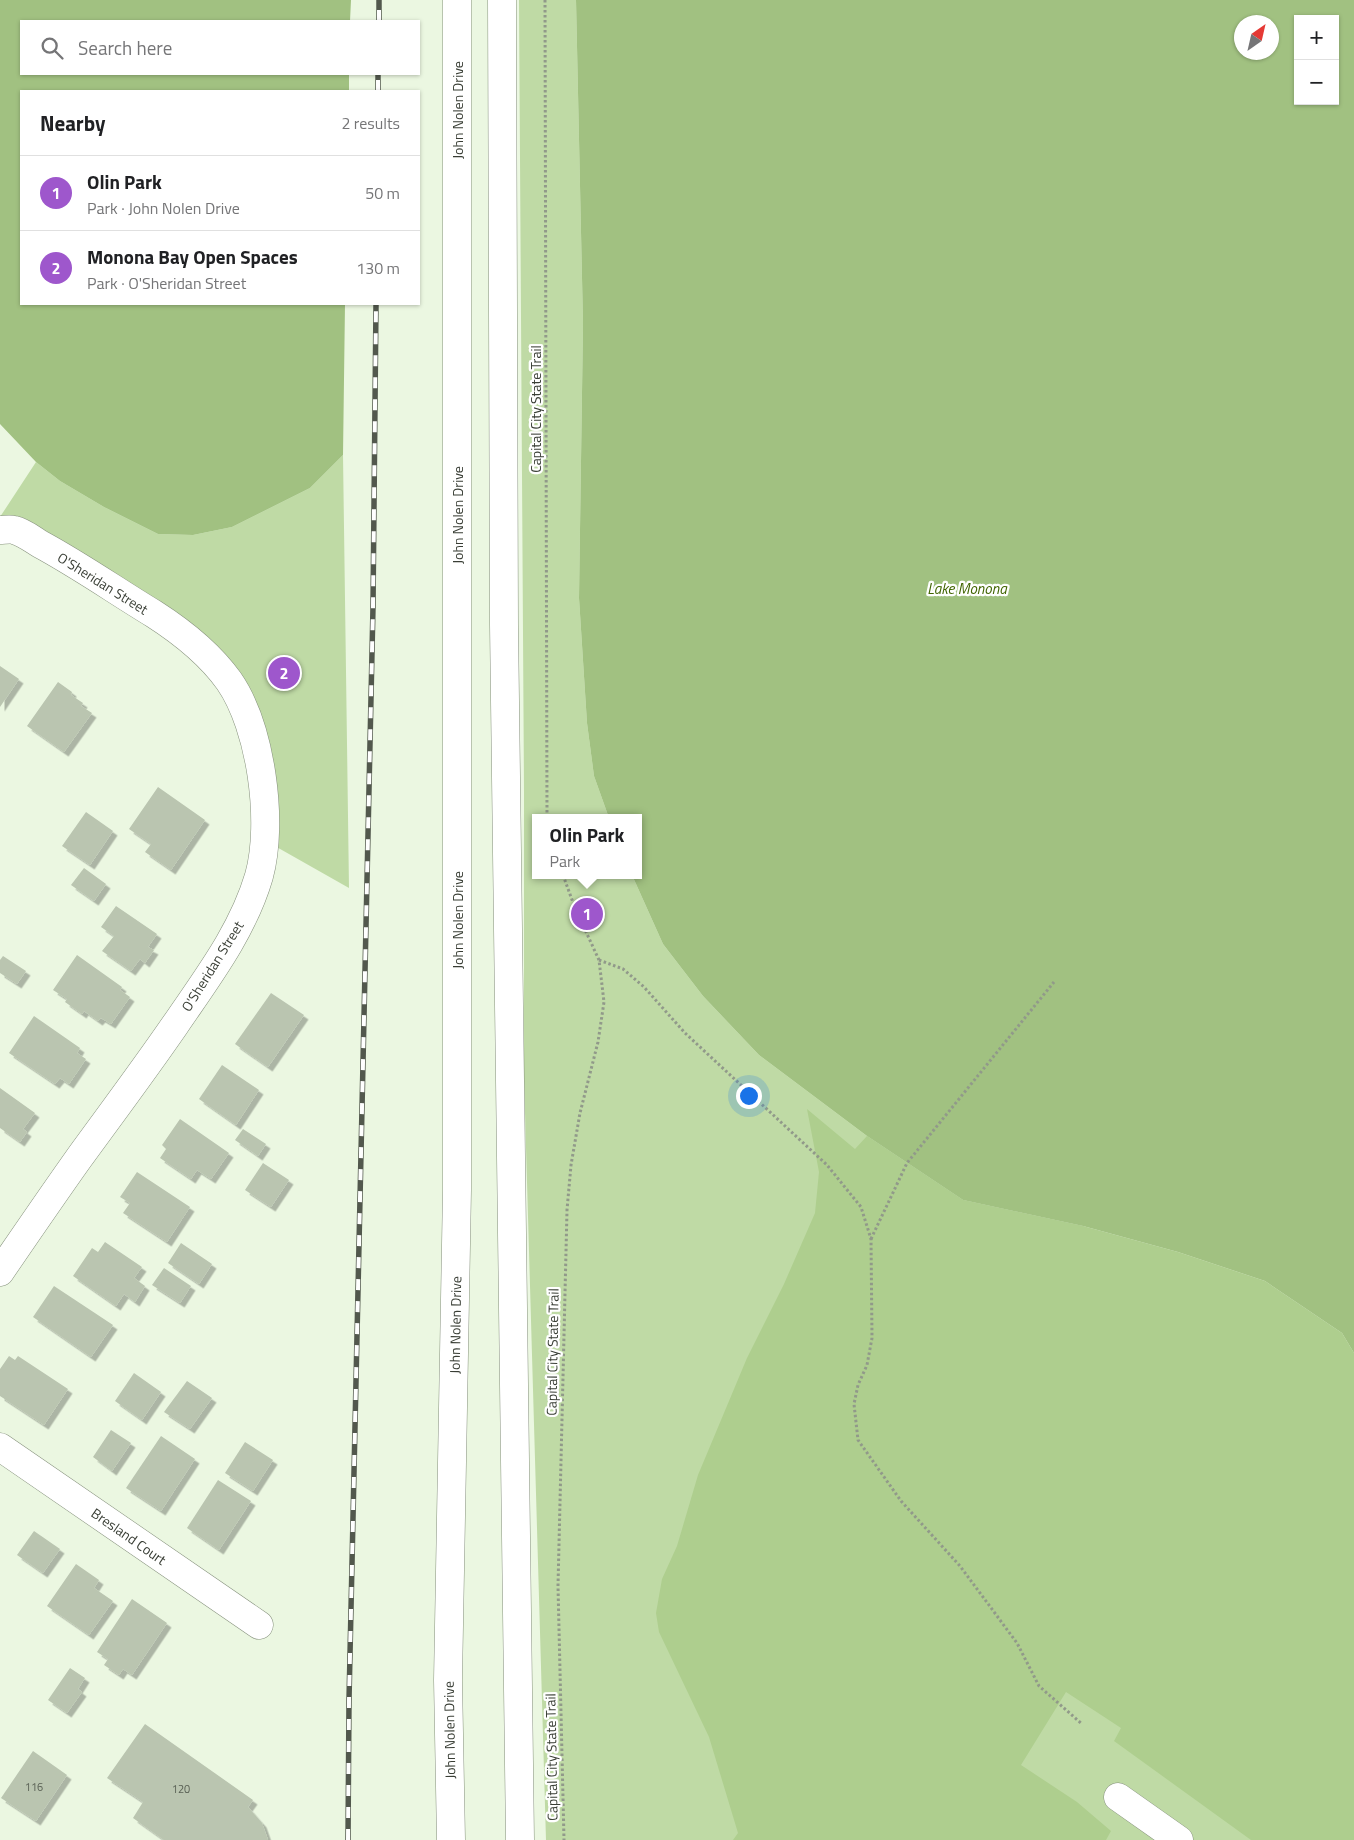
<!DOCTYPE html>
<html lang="en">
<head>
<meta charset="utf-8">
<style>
	:root { --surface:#fff; --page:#f6f6f6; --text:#202124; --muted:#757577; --line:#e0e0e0; --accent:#9e57cc }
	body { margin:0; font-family:"Titillium Web",sans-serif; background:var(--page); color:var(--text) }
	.controls { position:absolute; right:15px; top:15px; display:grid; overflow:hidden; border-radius:0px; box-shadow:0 1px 4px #0004 }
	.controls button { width:45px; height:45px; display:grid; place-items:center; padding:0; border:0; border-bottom:1px solid var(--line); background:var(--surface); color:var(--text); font:25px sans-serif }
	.compass { position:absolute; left:1234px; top:15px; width:45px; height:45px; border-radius:50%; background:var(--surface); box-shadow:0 1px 4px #0004; rotate:34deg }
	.you { position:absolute; left:748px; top:1095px; width:18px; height:18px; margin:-12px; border:4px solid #fff; border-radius:50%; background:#1a73e8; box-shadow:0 0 0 8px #1a73e833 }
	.badge { display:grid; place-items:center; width:32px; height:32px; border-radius:50%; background:var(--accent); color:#fff; font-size:16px; font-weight:700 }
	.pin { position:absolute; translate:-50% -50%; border:2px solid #fff; box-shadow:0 1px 5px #0006 }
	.popup { position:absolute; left:532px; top:814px; width:110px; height:65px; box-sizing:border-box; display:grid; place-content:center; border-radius:0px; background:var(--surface); filter:drop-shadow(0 1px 4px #0005); font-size:16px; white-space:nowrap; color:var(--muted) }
	.popup b { font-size:19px; color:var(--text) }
	.popup::after { content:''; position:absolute; left:50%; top:100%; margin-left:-10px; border:10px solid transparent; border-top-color:var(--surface) }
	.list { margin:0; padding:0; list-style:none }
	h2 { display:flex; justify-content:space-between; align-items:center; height:65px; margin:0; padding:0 20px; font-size:21px }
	h2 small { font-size:16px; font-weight:400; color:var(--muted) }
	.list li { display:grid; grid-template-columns:32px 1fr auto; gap:15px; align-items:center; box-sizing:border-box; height:75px; padding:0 20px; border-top:1px solid var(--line) }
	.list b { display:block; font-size:19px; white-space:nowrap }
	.list p { margin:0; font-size:16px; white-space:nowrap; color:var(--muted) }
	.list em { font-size:16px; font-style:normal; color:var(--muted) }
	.icon { flex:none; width:28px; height:28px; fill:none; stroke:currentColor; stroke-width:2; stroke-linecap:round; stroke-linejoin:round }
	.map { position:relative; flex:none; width:1354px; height:1840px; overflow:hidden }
	.search { position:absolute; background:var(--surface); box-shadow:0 1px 4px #0004; left:20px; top:20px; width:400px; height:55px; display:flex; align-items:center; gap:12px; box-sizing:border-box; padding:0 18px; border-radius:0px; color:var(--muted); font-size:19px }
	.panel { position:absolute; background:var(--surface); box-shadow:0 1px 4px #0004; left:20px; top:90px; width:400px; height:215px; border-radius:0px }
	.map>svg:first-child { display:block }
	.green { fill:#bfdaa5 }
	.forest { fill:#aece8e }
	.water { fill:#a1c181; fill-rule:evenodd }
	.building { fill:#bac5b0; filter:url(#shadow) }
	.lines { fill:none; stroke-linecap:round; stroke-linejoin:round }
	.minor-casing { stroke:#86917d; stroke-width:29 }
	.primary-casing { stroke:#86917d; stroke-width:29 }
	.path { stroke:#91998a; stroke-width:3; stroke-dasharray:2.5 2.5; stroke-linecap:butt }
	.minor { stroke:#fff; stroke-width:28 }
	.primary { stroke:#fff; stroke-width:28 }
	.rail-casing { stroke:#52584d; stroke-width:5.5 }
	.rail { stroke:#fff; stroke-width:4; stroke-dasharray:11; stroke-linecap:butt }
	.labels { text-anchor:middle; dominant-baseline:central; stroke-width:4.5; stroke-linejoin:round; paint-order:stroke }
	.number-label { font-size:11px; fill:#596054 }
	.street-label { font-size:14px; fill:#393e35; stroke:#fff }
	.water-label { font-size:15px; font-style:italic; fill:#406401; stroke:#fff }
</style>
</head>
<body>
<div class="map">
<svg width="1354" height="1840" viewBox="0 0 1354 1840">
	<defs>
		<filter id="shadow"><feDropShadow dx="4.5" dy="4.5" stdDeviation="0" flood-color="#0004"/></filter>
	</defs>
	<rect width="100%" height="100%" fill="#ebf7e1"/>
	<!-- green -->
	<g class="green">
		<polygon points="519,0 576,0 583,324 579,598 587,723 594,776 609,818 536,818 536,875 632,875 663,944 703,996 759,1055 867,1136 963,1200 1083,1226 1354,1353 1354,1840 546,1840 524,1078 524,791"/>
		<polygon points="343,455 349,888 266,841 230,682 0,517 36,462 60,481 104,507 158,534 193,535 232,527 310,488"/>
	</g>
	<!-- forest -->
	<polygon class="forest" points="807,1109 855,1149 867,1136 963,1200 1083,1226 1178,1252 1265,1281 1342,1333 1354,1353 1354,1840 1251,1840 1114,1741 1121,1728 1066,1692 1021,1765 1077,1802 1111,1831 1106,1840 733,1840 738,1833 709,1737 659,1632 656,1613 662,1579 677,1546 698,1475 747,1358 784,1284 815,1213 819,1172"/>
	<!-- water -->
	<g class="water">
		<polygon points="0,0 351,0 350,21 21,21 21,74 349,74 349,91 21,91 21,304 345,304 343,455 310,488 232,527 193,535 158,534 104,507 60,481 36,462 0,424"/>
		<path d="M576,0H1354V1353L1342,1333L1265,1281L1178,1252L1083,1226L963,1200L867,1136L759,1055L703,996L663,944L632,875H638V818H609L594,776L587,723L579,598L583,324ZM1298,19H1335V101H1298ZM1242,22H1272V52H1242Z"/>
	</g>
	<!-- building -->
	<g class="building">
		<polygon points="0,666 19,679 0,707"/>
		<polygon points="58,682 72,692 71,695 83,703 81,706 92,713 64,752 27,726"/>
		<polygon points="158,787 205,820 171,870 145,852 151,844 129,829"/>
		<polygon points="86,812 113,831 90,865 62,846"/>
		<polygon points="84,868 106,884 94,901 71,885"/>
		<polygon points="116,906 157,934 148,947 154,950 145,963 140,959 131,971 102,951 114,936 101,927"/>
		<polygon points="77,955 122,987 120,990 130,997 111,1024 101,1018 98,1021 84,1011 82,1014 65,1002 67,999 53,990"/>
		<polygon points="3,956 26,971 17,984 0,973 0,960"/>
		<polygon points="271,993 304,1015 268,1067 235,1044"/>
		<polygon points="34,1016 80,1048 77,1053 86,1059 69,1084 60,1078 55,1084 9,1053"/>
		<polygon points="222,1065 259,1090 236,1125 199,1099"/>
		<polygon points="0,1088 35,1113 23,1129 27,1132 20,1142 0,1128"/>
		<polygon points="180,1119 229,1153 211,1179 197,1170 191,1179 160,1158 166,1149 162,1145"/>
		<polygon points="243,1129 266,1144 258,1156 235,1140"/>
		<polygon points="263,1163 289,1180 271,1207 245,1190"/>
		<polygon points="137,1172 190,1207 167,1242 123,1213 130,1203 120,1197"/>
		<polygon points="105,1242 142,1267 134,1278 145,1286 135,1302 124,1294 116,1306 73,1276 92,1248 98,1252"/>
		<polygon points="181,1243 212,1264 199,1284 168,1263"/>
		<polygon points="164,1268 191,1286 180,1303 152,1285"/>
		<polygon points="54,1286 113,1325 91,1357 33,1317"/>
		<polygon points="9,1356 15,1360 18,1356 68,1389 44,1425 0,1396 0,1369"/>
		<polygon points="134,1373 161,1392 142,1420 115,1401"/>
		<polygon points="187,1381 212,1398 190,1429 164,1412"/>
		<polygon points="111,1430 131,1443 112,1471 93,1457"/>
		<polygon points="161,1436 195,1459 161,1511 126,1488"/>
		<polygon points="245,1442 273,1460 253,1491 225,1473"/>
		<polygon points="218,1480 251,1501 219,1550 187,1528"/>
		<polygon points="34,1531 60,1549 43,1573 17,1555"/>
		<polygon points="76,1564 99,1580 94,1588 113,1601 89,1635 47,1606"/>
		<polygon points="132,1599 167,1623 132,1675 123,1669 119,1675 104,1665 108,1659 97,1652"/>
		<polygon points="70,1668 85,1678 78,1689 82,1692 67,1713 48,1700"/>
		<polygon points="145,1724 253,1800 248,1807 262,1823 268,1840 164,1840 133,1818 143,1802 107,1778"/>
		<polygon points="33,1751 67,1775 36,1821 1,1798"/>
	</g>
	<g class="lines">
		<defs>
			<g id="minor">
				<path d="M0,530C4,530 10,529 14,530C23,532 32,539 40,544C79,565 116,591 154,614C182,632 209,653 229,681C261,727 274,822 259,876C243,931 207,978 175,1025C144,1070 111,1114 79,1158C52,1196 26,1234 0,1272"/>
				<polyline points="0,1447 259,1625"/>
				<polyline points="1118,1797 1179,1840"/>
			</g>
			<g id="primary">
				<polyline points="502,0 504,625 520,1840"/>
				<polyline points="451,1840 448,1680 457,1190 457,0"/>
			</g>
		</defs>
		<!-- minor casing -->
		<use href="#minor" class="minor-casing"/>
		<!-- primary casing -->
		<use href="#primary" class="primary-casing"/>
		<!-- path -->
		<g class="path">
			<polyline points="545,0 547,818"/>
			<polyline points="563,875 575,908 599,960 604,1002 598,1042 580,1113 571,1165 567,1210 558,1586 564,1840"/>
			<polyline points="599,960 623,969 644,987 685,1033 827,1165 861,1207 871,1239 872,1338 867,1365 858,1385 854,1404 858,1440 901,1501 960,1566 1017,1643 1039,1686 1082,1724"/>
			<polyline points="871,1239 907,1163 1054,982"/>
		</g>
		<!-- minor -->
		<use href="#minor" class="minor"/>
		<!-- primary -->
		<use href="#primary" class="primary"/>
		<defs>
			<g id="rail">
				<polyline points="379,21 379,0"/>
				<polyline points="378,91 378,74"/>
				<polyline points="348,1840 349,1700 373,607 376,304"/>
			</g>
		</defs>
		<!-- rail casing -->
		<use href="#rail" class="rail-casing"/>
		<!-- rail -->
		<use href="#rail" class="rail"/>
	</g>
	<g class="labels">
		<!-- number labels -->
		<g class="number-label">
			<text x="34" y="1787">116</text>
			<text x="181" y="1789">120</text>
		</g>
		<!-- street labels -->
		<g class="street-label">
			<text transform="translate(457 110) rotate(-90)">John Nolen Drive</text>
			<text transform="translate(535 409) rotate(-90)">Capital City State Trail</text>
			<text transform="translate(457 515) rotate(-90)">John Nolen Drive</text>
			<text transform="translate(103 583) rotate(32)">O'Sheridan Street</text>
			<text transform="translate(457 920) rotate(-90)">John Nolen Drive</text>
			<text transform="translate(212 966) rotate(-58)">O'Sheridan Street</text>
			<text transform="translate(455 1325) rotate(-89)">John Nolen Drive</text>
			<text transform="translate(552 1352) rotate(-89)">Capital City State Trail</text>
			<text transform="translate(129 1536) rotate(35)">Bresland Court</text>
			<text transform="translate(449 1730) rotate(-91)">John Nolen Drive</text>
			<text transform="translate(551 1757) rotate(-91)">Capital City State Trail</text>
		</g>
		<!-- water labels -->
		<g class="water-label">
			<text x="967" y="588">Lake Monona</text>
		</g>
	</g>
</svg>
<div class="controls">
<button>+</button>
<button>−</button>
</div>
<svg class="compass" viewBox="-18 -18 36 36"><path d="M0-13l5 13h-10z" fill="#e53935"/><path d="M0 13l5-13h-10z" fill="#757577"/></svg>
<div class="you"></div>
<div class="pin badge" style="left:587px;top:914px">1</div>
<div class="popup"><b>Olin Park</b>Park</div>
<div class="pin badge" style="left:284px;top:673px">2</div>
<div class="search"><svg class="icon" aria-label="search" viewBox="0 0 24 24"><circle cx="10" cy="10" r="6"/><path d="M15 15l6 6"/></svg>Search here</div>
<section class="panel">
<h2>Nearby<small>2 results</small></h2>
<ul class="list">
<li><span class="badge">1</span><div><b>Olin Park</b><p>Park · John Nolen Drive</p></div><em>50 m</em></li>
<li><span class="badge">2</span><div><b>Monona Bay Open Spaces</b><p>Park · O'Sheridan Street</p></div><em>130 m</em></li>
</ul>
</section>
</div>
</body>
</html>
